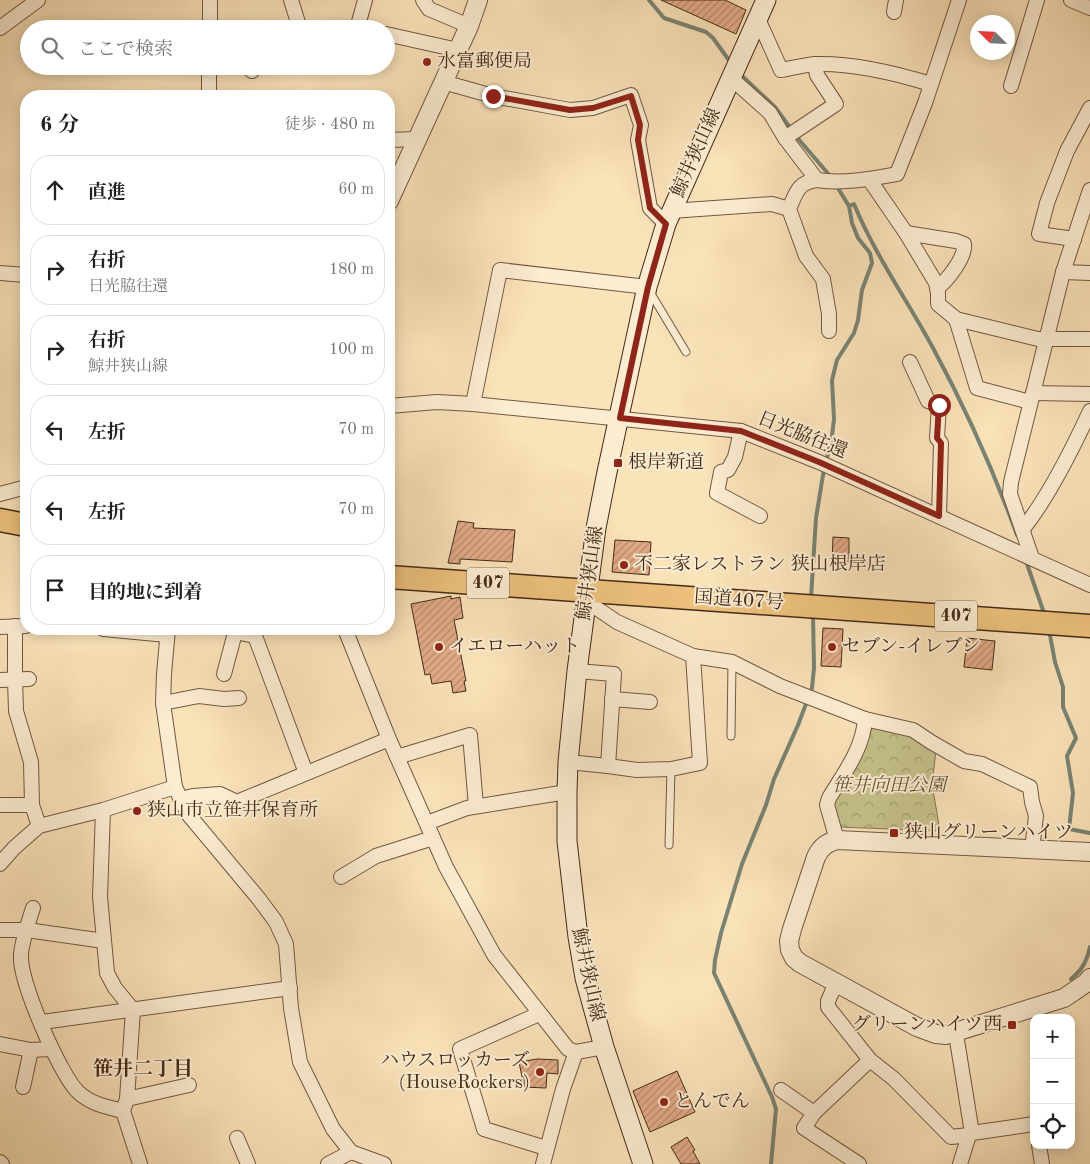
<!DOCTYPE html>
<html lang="ja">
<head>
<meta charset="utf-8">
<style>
	:root { --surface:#fff; --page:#f2f2f2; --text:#222; --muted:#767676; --line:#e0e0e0 }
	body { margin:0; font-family:"Old Standard TT","Noto Serif JP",serif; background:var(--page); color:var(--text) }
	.controls { position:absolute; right:15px; bottom:15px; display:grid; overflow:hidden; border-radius:10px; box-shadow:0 2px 12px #0003 }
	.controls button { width:45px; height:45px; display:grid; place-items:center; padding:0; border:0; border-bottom:1px solid var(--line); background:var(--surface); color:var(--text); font:25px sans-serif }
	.compass { position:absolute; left:970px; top:15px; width:45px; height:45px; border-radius:50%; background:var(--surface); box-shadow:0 2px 12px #0003; rotate:294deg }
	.stop { position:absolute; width:15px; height:15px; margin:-11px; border:4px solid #8f2418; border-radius:50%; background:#fff }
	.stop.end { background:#8f2418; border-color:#fff; box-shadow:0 1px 5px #0008 }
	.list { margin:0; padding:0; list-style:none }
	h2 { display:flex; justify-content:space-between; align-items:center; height:65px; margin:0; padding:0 20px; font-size:21px }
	h2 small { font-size:16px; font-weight:400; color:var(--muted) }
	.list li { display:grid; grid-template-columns:32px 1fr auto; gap:15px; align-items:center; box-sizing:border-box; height:70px; margin:0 10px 10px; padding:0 10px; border:1px solid var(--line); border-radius:20px }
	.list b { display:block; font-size:19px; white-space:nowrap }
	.list p { margin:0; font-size:16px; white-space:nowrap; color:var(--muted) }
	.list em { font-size:16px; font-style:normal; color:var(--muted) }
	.icon { flex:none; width:28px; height:28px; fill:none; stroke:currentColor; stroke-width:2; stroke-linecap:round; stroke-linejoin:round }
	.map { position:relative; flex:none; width:1090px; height:1164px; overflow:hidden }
	.search { position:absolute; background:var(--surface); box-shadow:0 2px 12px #0003; left:20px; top:20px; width:375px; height:55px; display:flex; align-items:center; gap:12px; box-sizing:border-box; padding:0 18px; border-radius:28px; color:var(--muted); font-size:19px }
	.panel { position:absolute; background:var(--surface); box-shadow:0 2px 12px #0003; left:20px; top:90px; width:375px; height:545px; border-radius:20px }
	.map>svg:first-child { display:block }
	.park { fill:url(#park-crowns); stroke:#847650 }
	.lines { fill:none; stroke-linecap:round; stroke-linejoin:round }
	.stream { stroke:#7a8372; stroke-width:4 }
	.building { fill:url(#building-hatch); stroke:#442a17 }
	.service-casing { stroke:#725840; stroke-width:9 }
	.minor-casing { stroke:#725840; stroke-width:16 }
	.tertiary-casing { stroke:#725840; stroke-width:20 }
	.secondary-casing { stroke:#442a17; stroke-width:21 }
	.trunk-casing { stroke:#442a17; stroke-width:25 }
	.service { stroke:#fcecd2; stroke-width:7 }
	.minor { stroke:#fcecd2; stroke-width:14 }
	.tertiary { stroke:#fcecd2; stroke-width:18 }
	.secondary { stroke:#fcecd2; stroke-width:19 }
	.trunk { stroke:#edc17c; stroke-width:22 }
	.route { stroke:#8f2418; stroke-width:6 }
	.poi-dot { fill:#8f2418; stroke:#fcecd2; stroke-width:2 }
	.labels { text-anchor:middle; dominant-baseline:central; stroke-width:4; stroke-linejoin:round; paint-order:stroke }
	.shield { fill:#fcecd2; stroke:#7b644f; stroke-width:1 }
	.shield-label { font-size:18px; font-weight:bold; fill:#442a17 }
	.poi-label { font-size:19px; fill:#442a17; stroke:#fcecd2; text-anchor:start }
	.street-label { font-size:19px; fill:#442a17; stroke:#fcecd2 }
	.park-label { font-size:19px; font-style:italic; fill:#645034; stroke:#fcecd2 }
	.neighbourhood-label { font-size:20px; font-weight:bold; fill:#442a17; stroke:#fcecd2 }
</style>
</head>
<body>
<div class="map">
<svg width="1090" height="1164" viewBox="0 0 1090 1164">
	<defs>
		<pattern id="park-crowns" width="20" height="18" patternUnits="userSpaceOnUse" patternTransform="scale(1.25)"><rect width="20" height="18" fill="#c5c18a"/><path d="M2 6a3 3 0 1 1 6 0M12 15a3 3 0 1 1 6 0" fill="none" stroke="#a29d70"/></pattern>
		<pattern id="building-hatch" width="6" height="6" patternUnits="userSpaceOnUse" patternTransform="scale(1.25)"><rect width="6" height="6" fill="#e2ab88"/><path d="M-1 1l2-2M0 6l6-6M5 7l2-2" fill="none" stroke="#b98b6e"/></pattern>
	</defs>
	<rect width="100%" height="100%" fill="#fae2b9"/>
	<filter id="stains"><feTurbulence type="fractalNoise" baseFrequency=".004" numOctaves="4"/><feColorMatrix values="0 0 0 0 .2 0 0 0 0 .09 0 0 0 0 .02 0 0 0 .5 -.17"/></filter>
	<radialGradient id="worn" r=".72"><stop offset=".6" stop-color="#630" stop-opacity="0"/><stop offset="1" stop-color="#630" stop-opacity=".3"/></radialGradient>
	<!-- park -->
	<polygon class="park" points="867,725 911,734 936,751 932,784 940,831 839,827 833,801"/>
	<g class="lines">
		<!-- stream -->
		<g class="stream">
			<polyline points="649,0 664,18 706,32 713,38 731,63"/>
			<polyline points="740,74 775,107 791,129"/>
			<polyline points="795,135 831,177"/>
			<path d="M849,206L854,204C875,255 907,300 933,348C965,407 994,472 1017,535"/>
			<polyline points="826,462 832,436 834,419 832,380 837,360 854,333 858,320 862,290 872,263 870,253 858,238 852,223 849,206 836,185"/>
			<polyline points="1026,561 1045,616"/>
			<polyline points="811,598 816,518 824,469"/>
			<polyline points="1049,630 1055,662 1063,687 1063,707 1076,738 1067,756 1073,793 1069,829 1090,833"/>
			<path d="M1071,979C1082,970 1087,961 1090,947"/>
			<polyline points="771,1164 776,1109 772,1097 714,973 715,960 721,933 742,864 766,805 774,779 798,725 812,688 814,668 813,615"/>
		</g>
	</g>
	<!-- building -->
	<g class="building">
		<polygon points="661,0 725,0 746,10 736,34"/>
		<polygon points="458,521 474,523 473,528 515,530 512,562 460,559 460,564 448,563"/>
		<polygon points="833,537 849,538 849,562 832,562"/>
		<polygon points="615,540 651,542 649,575 612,572"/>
		<polygon points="451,596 451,599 460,597 463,618 454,620 466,681 464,681 466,691 453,693 451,681 432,684 430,674 425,675 411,604"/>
		<polygon points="823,628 843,629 841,667 821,666"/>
		<polygon points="967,638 995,641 992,670 964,667"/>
		<polygon points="537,1059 558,1060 558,1074 547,1073 546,1088 524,1087 524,1077 522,1077 519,1062"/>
		<polygon points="677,1071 695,1112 650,1132 633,1091"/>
		<polygon points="687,1137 695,1150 693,1151 700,1164 681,1164 671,1147"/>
	</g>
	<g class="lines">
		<defs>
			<g id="service">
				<polyline points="650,292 686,352"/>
				<polyline points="731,736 732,662"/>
				<polyline points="669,845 671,769"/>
			</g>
			<g id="minor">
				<polyline points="291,0 300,29"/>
				<polyline points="423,0 429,9 469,26"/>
				<polyline points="1071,0 1090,8"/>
				<polyline points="894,12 896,0"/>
				<path d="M758,19L781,70C792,68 804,65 816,64C854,63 895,73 931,84"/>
				<polyline points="0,28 38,0"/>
				<polyline points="210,29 210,0"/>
				<polyline points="357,29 365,0"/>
				<polyline points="386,34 458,50"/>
				<polyline points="246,66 252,71 257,66"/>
				<path d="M731,78L770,113L785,138L817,180C843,184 871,179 897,174L925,103L959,0"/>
				<polyline points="443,82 493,96 570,110 593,108 631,95 641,125 638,140 650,208 666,224"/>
				<polyline points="1011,86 1037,0"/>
				<polyline points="209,96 209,66"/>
				<polyline points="785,138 836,104 817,75 815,64"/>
				<polyline points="389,140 417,139"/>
				<polyline points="869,179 906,233 936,283 938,293 938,304 956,319 977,388 1030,402"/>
				<path d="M817,180C798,182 796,193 789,209L806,256L823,279L829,314V331"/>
				<polyline points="671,211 772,204 789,209"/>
				<path d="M906,233L956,241L964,244C966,257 947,281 937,288"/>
				<polyline points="1074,239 1039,234 1047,203 1067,151 1090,108"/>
				<polyline points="1063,272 1090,273"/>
				<polyline points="0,273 26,275"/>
				<polyline points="956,319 1038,339 1090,339"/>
				<polyline points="910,362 928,401 939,405 937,438 941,443 939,516"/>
				<polyline points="1033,393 1090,394"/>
				<polyline points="473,404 500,270 647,287"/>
				<polyline points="389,406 437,402 473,404 741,431 819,462 1090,585"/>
				<polyline points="741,431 735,457 728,470 721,472 717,493 760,516"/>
				<polyline points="0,494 26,487"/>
				<path d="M1023,529C1049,496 1072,450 1090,411"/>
				<polyline points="1032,558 1010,494 1011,482 1063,272 1090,190"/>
				<polyline points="586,601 617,622 693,656 732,662 780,686 865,719 913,730 931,742 964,761 982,764 1030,787 1032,802 1036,816 1032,849"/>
				<polyline points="15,626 15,679 16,711 31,762 32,805 39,826"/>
				<polyline points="0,627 26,626"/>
				<polyline points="103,629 167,635"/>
				<polyline points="168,629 164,674 163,703 175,787 188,814 259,899 276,922 286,944 291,1008 300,1062 333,1129 351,1152"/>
				<polyline points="345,629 389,739 446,867 494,955 568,1049 576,1052 604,1047"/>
				<polyline points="235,632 255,636 306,773"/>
				<polyline points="577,671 614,674 608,766"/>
				<polyline points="224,674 236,629"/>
				<polyline points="0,680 29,679"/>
				<polyline points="612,699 650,702"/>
				<polyline points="163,703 199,696 224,699 239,698"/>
				<polyline points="397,757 470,735 476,806"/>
				<polyline points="568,762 608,766 637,770 671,769 700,763 693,656"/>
				<polyline points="180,799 193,796 220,794 237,802 389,739"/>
				<polyline points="0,805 32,805"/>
				<polyline points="103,810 100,897 107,973 115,988 133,1010 127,1099 123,1111 140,1164"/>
				<polyline points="427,823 467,808 567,792"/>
				<path d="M837,840L827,805L829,798C844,773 863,749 865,719"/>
				<polyline points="0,864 14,848 39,826 103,810 175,787"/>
				<polyline points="341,877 376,856 433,838"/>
				<path d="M33,908C29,921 21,943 21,956C19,980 60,1075 78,1092C91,1104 106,1107 123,1111"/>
				<polyline points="0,930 27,930 104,941"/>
				<polyline points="836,983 828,1001 828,1007 870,1060 894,1079 951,1137 969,1135 960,1164"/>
				<polyline points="539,1014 460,1049 484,1129 546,1148"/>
				<polyline points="42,1022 290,988"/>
				<polyline points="956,1034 972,1133 1034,1124"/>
				<polyline points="0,1044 31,1050 51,1049"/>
				<polyline points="23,1087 31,1050"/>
				<polyline points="781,1090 814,1113"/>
				<polyline points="127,1099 189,1085"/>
				<polyline points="237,1138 248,1164"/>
				<polyline points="1039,1145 1042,1164"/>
				<polyline points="0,1162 2,1164"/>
				<polyline points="328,1164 351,1152 384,1164"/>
				<polyline points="543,1164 563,1089 576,1052"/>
				<polyline points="859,1164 804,1128 814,1113 870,1060"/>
			</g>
			<g id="tertiary">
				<polyline points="389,201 469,26 478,0"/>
				<path d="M1090,852L837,840C826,843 821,847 816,857L792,929L789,941L790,950L794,958L800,963L917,1027L936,1034L946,1035L1064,998L1086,983L1090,978"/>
			</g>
			<polyline id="secondary" points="643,1164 604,1047 585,978 578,937 567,841 567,792 568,762 577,671 596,528 607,472 647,287 666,224 766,0"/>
			<g id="trunk">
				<polyline points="0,520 26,525"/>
				<polyline points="389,577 1090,626"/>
			</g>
		</defs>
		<!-- service casing -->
		<use href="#service" class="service-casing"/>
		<!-- minor casing -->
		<use href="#minor" class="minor-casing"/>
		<!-- tertiary casing -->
		<use href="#tertiary" class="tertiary-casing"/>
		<!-- secondary casing -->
		<use href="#secondary" class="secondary-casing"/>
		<!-- trunk casing -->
		<use href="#trunk" class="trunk-casing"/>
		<!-- service -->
		<use href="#service" class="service"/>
		<!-- minor -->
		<use href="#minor" class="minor"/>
		<!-- tertiary -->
		<use href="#tertiary" class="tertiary"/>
		<!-- secondary -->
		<use href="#secondary" class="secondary"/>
		<!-- trunk -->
		<use href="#trunk" class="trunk"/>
	</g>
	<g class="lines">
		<!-- route -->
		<polyline class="route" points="493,96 570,110 593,108 631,96 640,125 638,140 650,208 666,224 648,287 620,418 741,431 819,462 939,516 941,443 937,438 939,405"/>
	</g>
	<!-- markers -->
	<g class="poi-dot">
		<circle cx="427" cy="62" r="5"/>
		<rect x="613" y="458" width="10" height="10" rx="2.5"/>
		<circle cx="624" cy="565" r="5"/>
		<circle cx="439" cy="647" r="5"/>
		<circle cx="832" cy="647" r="5"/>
		<circle cx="137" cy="811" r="5"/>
		<rect x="889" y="828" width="10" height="10" rx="2.5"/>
		<rect x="1007" y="1020" width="10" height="10" rx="2.5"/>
		<circle cx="540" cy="1072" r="5"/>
		<circle cx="664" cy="1102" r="5"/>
	</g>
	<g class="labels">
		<!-- shield labels -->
		<g class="shield">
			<rect x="467" y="567.5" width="42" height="31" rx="4"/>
			<rect x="935" y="600.5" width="42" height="31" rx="4"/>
		</g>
		<g class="shield-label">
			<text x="488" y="583">407</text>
			<text x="956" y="616">407</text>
		</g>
		<!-- poi labels -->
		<g class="poi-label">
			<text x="437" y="62">水富郵便局</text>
			<text x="628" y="463">根岸新道</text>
			<text x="634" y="565">不二家レストラン 狭山根岸店</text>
			<text x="449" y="647">イエローハット</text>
			<text x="842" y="647">セブン-イレブン</text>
			<text x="147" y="811">狭山市立笹井保育所</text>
			<text x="904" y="833">狭山グリーンハイツ</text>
			<text x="1002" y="1025" text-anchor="end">グリーンハイツ西</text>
			<text x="530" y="1061" text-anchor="end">ハウスロッカーズ<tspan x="530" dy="22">(HouseRockers)</tspan></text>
			<text x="674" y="1102">とんでん</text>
		</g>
		<!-- street labels -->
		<g class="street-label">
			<text transform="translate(697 153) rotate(-66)">鯨井狭山線</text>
			<text transform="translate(802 436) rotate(22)">日光脇往還</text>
			<text transform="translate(591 573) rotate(-82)">鯨井狭山線</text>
			<text transform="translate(739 601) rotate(4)">国道407号</text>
			<text transform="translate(587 975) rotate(78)">鯨井狭山線</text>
		</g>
		<!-- park labels -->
		<g class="park-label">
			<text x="889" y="786">笹井向田公園</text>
		</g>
		<!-- neighbourhood labels -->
		<g class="neighbourhood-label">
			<text x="143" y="1070">笹井二丁目</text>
		</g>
	</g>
	<rect width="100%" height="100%" filter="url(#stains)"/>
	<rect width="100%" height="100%" fill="url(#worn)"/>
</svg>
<div class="controls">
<button>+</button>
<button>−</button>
<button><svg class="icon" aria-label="locate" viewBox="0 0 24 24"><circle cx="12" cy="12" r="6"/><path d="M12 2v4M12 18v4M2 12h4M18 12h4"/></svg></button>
</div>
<svg class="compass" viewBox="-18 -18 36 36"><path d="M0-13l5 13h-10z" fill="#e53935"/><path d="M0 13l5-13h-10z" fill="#767676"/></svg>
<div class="stop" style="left:939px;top:405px"></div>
<div class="stop end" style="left:493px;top:96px"></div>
<div class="search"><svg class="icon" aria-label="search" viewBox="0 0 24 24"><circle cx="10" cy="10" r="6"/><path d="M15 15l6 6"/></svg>ここで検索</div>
<section class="panel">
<h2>6 分<small>徒歩 · 480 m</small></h2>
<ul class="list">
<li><svg class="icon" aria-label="ahead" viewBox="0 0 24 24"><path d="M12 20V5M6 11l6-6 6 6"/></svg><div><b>直進</b></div><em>60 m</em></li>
<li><svg class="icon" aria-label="right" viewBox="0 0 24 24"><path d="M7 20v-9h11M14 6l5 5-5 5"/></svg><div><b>右折</b><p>日光脇往還</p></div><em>180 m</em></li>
<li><svg class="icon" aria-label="right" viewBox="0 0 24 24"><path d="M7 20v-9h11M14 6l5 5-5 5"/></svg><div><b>右折</b><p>鯨井狭山線</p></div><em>100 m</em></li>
<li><svg class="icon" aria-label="left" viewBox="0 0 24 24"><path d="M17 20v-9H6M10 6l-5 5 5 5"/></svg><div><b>左折</b></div><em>70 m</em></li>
<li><svg class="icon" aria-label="left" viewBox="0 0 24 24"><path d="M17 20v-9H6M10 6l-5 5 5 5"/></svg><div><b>左折</b></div><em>70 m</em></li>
<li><svg class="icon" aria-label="arrive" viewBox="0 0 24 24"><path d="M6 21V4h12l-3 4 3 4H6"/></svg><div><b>目的地に到着</b></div></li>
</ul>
</section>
</div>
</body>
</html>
